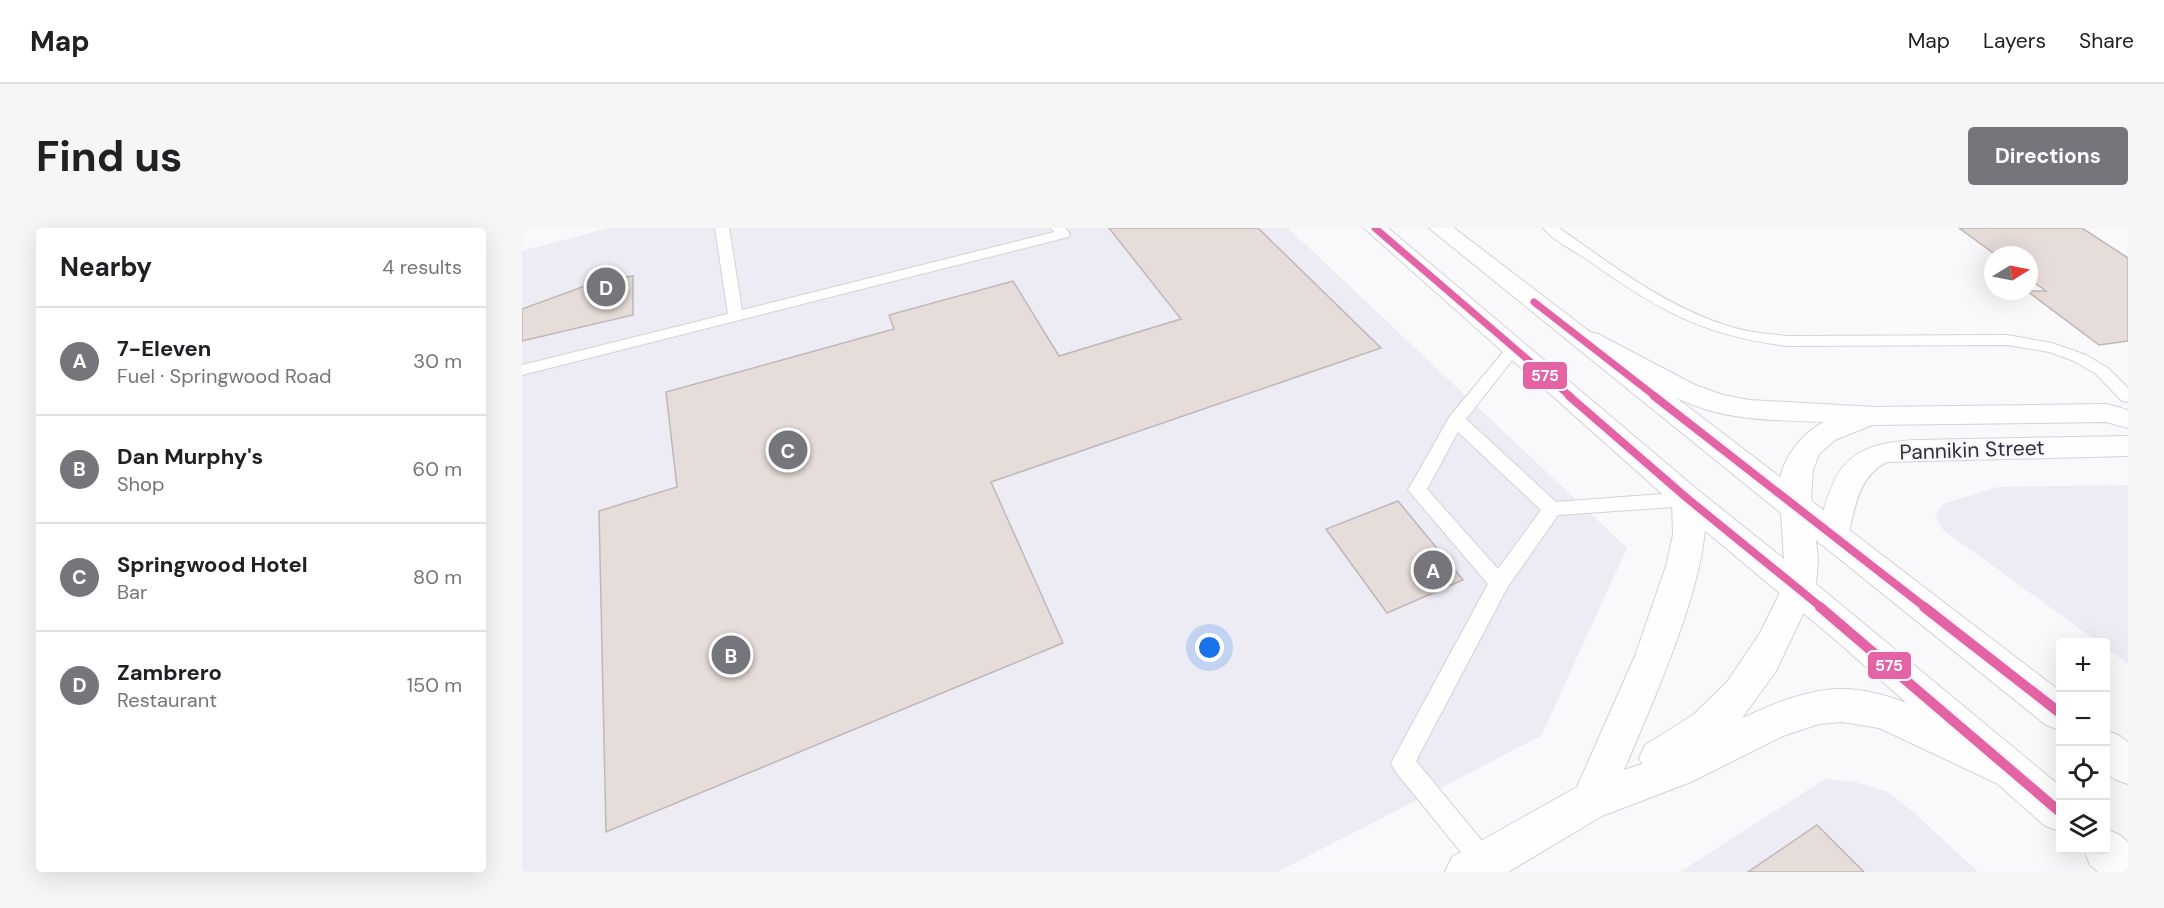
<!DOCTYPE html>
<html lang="en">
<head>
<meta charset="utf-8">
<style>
	:root { --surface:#fff; --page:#f6f6f6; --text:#202124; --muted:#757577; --line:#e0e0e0; --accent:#77757c }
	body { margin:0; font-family:"DM Sans",sans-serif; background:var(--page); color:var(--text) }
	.controls { position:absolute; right:18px; bottom:18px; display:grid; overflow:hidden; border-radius:6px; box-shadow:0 6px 24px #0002 }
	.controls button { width:54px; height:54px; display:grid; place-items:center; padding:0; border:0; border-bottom:2px solid var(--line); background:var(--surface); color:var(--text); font:30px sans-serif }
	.compass { position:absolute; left:1462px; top:18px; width:54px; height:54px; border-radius:50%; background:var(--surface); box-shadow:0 6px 24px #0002; rotate:80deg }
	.you { position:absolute; left:688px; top:420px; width:21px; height:21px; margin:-15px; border:4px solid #fff; border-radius:50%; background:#1a73e8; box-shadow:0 0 0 9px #1a73e833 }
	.badge { display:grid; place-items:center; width:39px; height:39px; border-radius:50%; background:var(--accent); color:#fff; font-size:20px; font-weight:700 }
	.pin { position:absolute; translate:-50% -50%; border:3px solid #fff; box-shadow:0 2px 6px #0006 }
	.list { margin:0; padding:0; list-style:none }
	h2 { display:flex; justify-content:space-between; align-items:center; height:78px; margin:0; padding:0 24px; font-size:26px }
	h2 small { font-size:20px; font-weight:400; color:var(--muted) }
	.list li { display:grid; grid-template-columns:39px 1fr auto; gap:18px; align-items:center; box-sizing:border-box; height:108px; padding:0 24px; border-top:2px solid var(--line) }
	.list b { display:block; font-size:22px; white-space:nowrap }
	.list p { margin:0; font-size:20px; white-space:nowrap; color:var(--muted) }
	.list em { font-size:20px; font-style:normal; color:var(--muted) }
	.icon { flex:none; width:33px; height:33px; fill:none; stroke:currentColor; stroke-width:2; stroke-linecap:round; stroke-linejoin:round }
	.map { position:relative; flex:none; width:1606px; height:644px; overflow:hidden; border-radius:6px }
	header { display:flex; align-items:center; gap:36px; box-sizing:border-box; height:84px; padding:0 30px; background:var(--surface); border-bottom:2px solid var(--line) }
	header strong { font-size:28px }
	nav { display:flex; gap:33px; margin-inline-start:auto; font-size:21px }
	.intro { display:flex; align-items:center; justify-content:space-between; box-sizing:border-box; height:144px; padding:0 36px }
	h1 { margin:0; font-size:42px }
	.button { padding:15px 27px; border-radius:6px; background:var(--accent); color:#fff; font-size:21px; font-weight:700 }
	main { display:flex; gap:36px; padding:0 36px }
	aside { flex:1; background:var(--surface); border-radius:6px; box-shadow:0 6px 24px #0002 }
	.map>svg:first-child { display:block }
	.built { fill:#edebf4 }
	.building { fill:#e6dcda; stroke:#beb8b8; stroke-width:1.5 }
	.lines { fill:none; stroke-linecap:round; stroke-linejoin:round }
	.service-casing { stroke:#d4d2d8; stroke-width:2 }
	.minor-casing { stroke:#d4d2d8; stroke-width:2 }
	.tertiary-casing { stroke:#d4d2d8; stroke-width:2 }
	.secondary-casing { stroke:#d4d2d8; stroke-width:2 }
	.service { fill:#fefefe; fill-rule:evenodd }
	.minor { fill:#fefefe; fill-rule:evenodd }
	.tertiary { fill:#fefefe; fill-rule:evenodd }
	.secondary { fill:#fefefe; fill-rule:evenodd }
	.bus-1-far2-casing { stroke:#f8f7fc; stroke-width:10 }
	.bus-1-far1-casing { stroke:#f8f7fc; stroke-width:13 }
	.bus-1-casing { stroke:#f8f7fc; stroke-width:15 }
	.bus-1-far2 { stroke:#e463a4; stroke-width:7 }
	.bus-1-far1 { stroke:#e463a4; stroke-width:8 }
	.bus-1 { stroke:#e463a4; stroke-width:10 }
	.labels { text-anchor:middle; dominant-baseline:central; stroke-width:4.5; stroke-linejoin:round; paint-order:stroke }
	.street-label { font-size:21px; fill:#312f37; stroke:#f8f7fc }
	.line-badge { stroke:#f8f7fc; stroke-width:2 }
	.badge-label { font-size:16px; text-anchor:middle; font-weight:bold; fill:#fff }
</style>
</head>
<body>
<header>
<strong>Map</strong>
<nav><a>Map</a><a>Layers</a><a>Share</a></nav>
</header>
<div class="intro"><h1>Find us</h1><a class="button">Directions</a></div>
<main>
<aside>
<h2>Nearby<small>4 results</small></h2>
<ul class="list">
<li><span class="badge">A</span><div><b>7-Eleven</b><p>Fuel · Springwood Road</p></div><em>30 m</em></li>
<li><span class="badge">B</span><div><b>Dan Murphy's</b><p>Shop</p></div><em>60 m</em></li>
<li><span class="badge">C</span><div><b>Springwood Hotel</b><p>Bar</p></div><em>80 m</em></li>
<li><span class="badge">D</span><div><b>Zambrero</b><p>Restaurant</p></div><em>150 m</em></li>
</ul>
</aside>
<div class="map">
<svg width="1606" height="644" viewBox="0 0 1606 644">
	<rect width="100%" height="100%" fill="#f9f8fb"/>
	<!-- built -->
	<g class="built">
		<polygon points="87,0 766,0 1105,320 1019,508 755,644 0,644 0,23"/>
		<polygon points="1606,257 1606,436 1584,420 1584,415 1576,414 1421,302 1413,288 1421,276 1476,259"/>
		<polygon points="1303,551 1333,554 1366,564 1389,582 1456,644 1158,644"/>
	</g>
	<!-- building -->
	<g class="building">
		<polygon points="587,0 736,0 859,120 469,254 541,415 84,604 77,283 155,259 144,164 372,101 367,87 491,53 537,128 659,91"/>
		<polygon points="1437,0 1560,0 1606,30 1606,113 1577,117 1505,63 1524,63 1507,51 1507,27 1474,27"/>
		<polygon points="111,48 111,87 0,113 0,81 74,54"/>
		<polygon points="876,273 941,352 865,385 804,301"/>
		<polygon points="1295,597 1342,644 1226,644"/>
	</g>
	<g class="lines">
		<defs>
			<g id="service">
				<polygon points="193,0 207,0 220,82 532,4 529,0 543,0 548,6 546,9 0,147 0,137 206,86"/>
				<path d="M1021,0H1037C1089,36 1141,77 1203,97C1223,104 1245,106 1266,108L1485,107L1530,115L1564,127L1586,140L1606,160V174L1600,173L1574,146L1552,133L1527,124L1485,117L1266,118C1181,108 1134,81 1066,32C1052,23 1032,13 1021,0Z"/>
				<path d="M991,116L999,121L944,191L1034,274L1166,264L1173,266L1175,271L1173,276L1166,278L1036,287L985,360L894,533L970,625L974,634L970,643L955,644L873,543L869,535L966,356L886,262L928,188L986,118ZM936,204L1019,282L976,341L905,261Z"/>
			</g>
			<g id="minor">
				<path d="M1067,104L1076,106L1173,157L1201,167L1227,172L1353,179L1585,176L1606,182V200L1584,194L1350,197L1313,212L1297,226L1291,242L1289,268L1291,280L1286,288L1275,291L1264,288C1244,254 1270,210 1302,194C1263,192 1223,193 1186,182C1141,168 1099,140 1058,118L1054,112L1058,106Z"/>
				<path d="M1606,208V228L1365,234C1336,248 1333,280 1326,308L1322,316L1310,320L1298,316L1294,308C1313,242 1319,216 1394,212Z"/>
			</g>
			<path id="tertiary" d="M1166,260L1177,263C1206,313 1124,489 1102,542L1120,536L1117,530L1123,517L1171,487L1205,454L1238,405L1264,352L1276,348L1288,352L1293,361L1254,443L1220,490C1251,476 1287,460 1322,461C1377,462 1438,501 1488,524L1494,537L1488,550L1474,555L1357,500L1321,494L1297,496L1261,508L1169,554L1080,588L986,644H923L930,629L1055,559L1113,428L1144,338L1151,307L1150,271L1155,263Z"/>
			<g id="secondary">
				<polygon points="842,0 866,0 1177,263 1262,331 1259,285 907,0 932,0 1538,463 1538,502 1524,497 1294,312 1296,332 1294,356 1538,558 1538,603 1523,598 1317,415 1155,279"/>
				<polygon points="1584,502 1598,508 1606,514 1606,556 1592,551 1584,544"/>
				<polygon points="1584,601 1598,607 1606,614 1606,644 1576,644 1568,637 1562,622 1584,622"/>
			</g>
		</defs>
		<!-- service casing -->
		<use href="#service" class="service-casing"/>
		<!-- minor casing -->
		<use href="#minor" class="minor-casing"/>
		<!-- tertiary casing -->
		<use href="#tertiary" class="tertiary-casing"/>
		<!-- secondary casing -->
		<use href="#secondary" class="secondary-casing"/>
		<!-- service -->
		<use href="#service" class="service"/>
		<!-- minor -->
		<use href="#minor" class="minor"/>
		<!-- tertiary -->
		<use href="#tertiary" class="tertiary"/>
		<!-- secondary -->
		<use href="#secondary" class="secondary"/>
		<defs>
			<g id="bus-1-far2">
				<polyline points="853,0 1049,169"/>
				<polyline points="1012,74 1134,169"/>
			</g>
			<g id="bus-1-far1">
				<polyline points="1047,168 1166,271 1300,380"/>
				<polyline points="1132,168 1404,380"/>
			</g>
			<g id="bus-1">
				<polyline points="1298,379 1538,584"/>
				<polyline points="1402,379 1538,485"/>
			</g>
		</defs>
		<!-- bus-1-far2 casing -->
		<use href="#bus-1-far2" class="bus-1-far2-casing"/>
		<!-- bus-1-far1 casing -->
		<use href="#bus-1-far1" class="bus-1-far1-casing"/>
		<!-- bus-1 casing -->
		<use href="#bus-1" class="bus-1-casing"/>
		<!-- bus-1-far2 -->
		<use href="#bus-1-far2" class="bus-1-far2"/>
		<!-- bus-1-far1 -->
		<use href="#bus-1-far1" class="bus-1-far1"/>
		<!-- bus-1 -->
		<use href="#bus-1" class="bus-1"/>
	</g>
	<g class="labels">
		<!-- street labels -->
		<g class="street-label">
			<text transform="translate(1450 222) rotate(-2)">Pannikin Street</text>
		</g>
	</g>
	<g class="line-badge">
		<rect x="1000" y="133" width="46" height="29" rx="6" fill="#e463a4"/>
		<rect x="1345" y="423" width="45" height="29" rx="6" fill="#e463a4"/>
	</g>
	<g class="badge-label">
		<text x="1023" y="153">575</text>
		<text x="1367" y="443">575</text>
	</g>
</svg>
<div class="controls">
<button>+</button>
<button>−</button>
<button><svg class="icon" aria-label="locate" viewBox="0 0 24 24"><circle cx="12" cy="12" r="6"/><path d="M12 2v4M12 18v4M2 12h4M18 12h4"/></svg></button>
<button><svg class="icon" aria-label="layers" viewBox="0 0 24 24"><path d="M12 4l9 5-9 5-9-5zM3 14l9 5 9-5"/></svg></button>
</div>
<svg class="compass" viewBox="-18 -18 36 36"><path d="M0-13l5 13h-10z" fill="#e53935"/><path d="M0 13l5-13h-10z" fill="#757577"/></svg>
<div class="you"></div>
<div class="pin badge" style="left:911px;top:342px">A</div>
<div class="pin badge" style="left:209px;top:427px">B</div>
<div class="pin badge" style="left:266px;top:222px">C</div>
<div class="pin badge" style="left:84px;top:59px">D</div>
</div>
</main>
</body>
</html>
